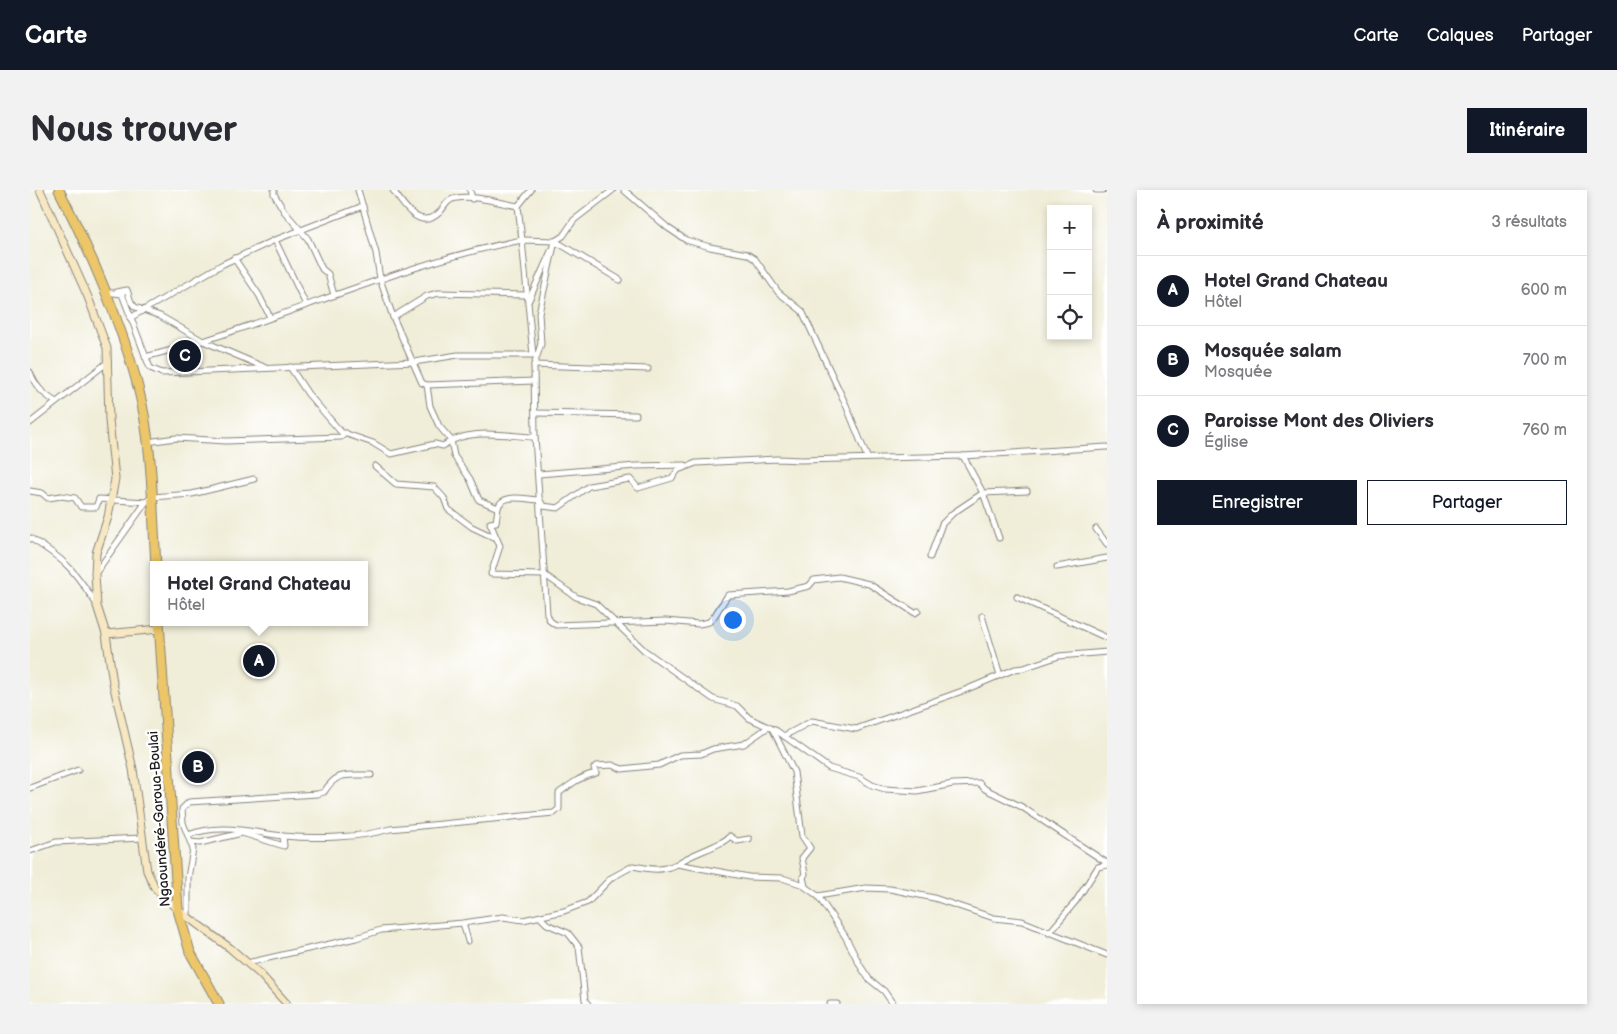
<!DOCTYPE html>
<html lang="fr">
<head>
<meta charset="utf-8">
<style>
	:root { --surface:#fff; --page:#f2f2f3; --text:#2b2b33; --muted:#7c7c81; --line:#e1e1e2; --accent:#111827 }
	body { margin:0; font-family:"Balsamiq Sans",sans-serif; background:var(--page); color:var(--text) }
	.controls { position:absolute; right:15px; top:15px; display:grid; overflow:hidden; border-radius:0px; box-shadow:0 2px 8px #0003 }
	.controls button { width:45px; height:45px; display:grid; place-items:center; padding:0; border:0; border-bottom:1px solid var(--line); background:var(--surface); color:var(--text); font:25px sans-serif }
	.you { position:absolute; left:702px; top:429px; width:18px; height:18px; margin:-12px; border:4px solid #fff; border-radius:50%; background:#1a73e8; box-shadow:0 0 0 8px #1a73e833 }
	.badge { display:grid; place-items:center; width:32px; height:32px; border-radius:50%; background:var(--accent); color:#fff; font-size:16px; font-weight:700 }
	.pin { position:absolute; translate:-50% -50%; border:2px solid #fff; box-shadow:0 1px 5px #0006 }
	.popup { position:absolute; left:120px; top:371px; width:218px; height:65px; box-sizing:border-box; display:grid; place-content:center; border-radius:0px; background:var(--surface); filter:drop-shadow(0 1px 4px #0005); font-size:16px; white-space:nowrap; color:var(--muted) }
	.popup b { font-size:19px; color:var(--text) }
	.popup::after { content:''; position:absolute; left:50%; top:100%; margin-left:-10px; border:10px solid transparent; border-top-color:var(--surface) }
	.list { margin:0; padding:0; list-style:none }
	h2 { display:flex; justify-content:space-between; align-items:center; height:65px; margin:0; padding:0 20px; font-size:21px }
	h2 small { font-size:16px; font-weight:400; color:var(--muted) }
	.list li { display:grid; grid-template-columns:32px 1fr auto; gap:15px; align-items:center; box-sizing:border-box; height:70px; padding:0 20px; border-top:1px solid var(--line) }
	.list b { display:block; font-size:19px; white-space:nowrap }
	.list p { margin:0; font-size:16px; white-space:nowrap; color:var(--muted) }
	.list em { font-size:16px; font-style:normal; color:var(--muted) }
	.actions { display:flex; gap:10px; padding:15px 20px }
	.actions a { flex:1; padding:11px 0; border:1px solid var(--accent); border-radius:0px; text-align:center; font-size:18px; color:var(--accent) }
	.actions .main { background:var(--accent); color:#fff }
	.icon { flex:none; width:28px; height:28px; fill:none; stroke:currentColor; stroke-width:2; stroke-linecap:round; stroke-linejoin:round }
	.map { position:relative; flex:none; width:1077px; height:814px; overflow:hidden; border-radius:0px }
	header { display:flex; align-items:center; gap:30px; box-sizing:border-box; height:70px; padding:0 25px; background:var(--accent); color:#fff }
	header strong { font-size:24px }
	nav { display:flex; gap:28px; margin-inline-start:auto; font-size:18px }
	.intro { display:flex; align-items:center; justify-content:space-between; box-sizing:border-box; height:120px; padding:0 30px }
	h1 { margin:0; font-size:35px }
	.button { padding:12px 22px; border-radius:0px; background:var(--accent); color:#fff; font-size:18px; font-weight:700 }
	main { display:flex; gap:30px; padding:0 30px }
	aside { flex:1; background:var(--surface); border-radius:0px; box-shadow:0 2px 8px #0003 }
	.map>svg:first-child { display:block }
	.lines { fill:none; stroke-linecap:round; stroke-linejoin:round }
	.street-casing { stroke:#86847a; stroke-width:7 }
	.secondary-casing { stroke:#86847a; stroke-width:9 }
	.highway-casing { stroke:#86847a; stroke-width:11 }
	.street { stroke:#fff; stroke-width:5 }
	.secondary { stroke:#f7e8c3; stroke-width:7 }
	.highway { stroke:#ecc669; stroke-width:9 }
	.labels { text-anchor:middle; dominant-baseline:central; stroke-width:5; stroke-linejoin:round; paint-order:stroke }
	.street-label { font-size:14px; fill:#1c1c1c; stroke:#fff }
</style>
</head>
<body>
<header>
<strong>Carte</strong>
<nav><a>Carte</a><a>Calques</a><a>Partager</a></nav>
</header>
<div class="intro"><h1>Nous trouver</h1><a class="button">Itinéraire</a></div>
<main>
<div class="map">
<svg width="1077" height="814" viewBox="0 0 1077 814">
	<rect width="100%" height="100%" fill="#fff"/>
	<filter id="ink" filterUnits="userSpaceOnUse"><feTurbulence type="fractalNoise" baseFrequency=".02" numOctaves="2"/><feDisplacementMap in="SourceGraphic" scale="10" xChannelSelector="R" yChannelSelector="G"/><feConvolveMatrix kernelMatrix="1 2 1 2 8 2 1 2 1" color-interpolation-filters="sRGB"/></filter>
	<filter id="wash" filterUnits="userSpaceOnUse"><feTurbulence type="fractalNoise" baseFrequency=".0096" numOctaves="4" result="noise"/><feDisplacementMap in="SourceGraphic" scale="20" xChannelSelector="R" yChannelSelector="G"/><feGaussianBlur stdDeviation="1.12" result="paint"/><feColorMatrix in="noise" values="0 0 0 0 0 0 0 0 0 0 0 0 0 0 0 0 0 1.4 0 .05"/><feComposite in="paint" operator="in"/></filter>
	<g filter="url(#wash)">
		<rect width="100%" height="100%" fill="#f0edd8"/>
	</g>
	<g filter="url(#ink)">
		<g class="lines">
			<defs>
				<g id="street">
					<polyline points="244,0 244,4 254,21 278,49 292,79 298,84 304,105"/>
					<polyline points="328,0 346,63 350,89 363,127 392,193 397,195 400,216 409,236 421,250 424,266 440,289 449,310 468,318 466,332 460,333 470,356 461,384 515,385 546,407 566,414 614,460 663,495 683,509 707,516 719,528 747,541 799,578 829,587 842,595 855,599 887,601 923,594 949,593 955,599 992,617 1077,673"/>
					<polyline points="440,0 442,9"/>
					<polyline points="594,0 638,38 656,50 680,57 717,64 725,69 748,102 772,121 816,215 837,267"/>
					<polyline points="1066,0 1073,0"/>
					<polyline points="488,16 501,0"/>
					<polyline points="245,50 276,115"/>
					<polyline points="204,68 229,105 240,127"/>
					<polyline points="75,102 92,104 120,178 132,183 384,172 428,165 503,165 492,50 525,51 533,46 544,30 583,0"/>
					<polyline points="87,102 97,100 101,112 105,117 130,126 173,151 234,177"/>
					<polyline points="499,110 521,61"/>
					<polyline points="363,127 397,106 408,103 497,105"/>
					<polyline points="100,128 193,74 245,50 333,16"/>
					<path d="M115,167C146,159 176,151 206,140C301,108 394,69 492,50L488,16C469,13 446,5 427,8C417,9 416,15 410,22C390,42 373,15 363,0"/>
					<polyline points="504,175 618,179"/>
					<path d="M260,177L278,204L311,242L343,253L361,264L405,254L413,256C437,237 476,246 505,247L504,175L511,154L509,123L525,51L590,90"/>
					<path d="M0,182C5,196 13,204 26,212"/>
					<polyline points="397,195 504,191"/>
					<polyline points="506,223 606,225"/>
					<polyline points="0,233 78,172"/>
					<polyline points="505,247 517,424 520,431 526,435 636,431 669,434 679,432 683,428 698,405 758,401 779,396 784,390 809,387 839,394 885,423 888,421"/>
					<polyline points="117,252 146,248 196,251 311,247 316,243"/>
					<polyline points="933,266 953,303 969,348"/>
					<polyline points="345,276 366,294 404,297 414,308 418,319 442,337 463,347"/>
					<polyline points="509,284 606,276 655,275"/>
					<polyline points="0,301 12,303 18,308 31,306 45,308 51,317 66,317 69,309 116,312 122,307 162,304 224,289"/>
					<path d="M468,318C472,302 497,310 510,310L513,316L528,318L559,296L600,289L608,298L642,288L648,280L666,273L748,269L771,270L933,266L1077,257"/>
					<polyline points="1066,339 1077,354"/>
					<path d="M0,348C36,370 44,380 67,415"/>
					<polyline points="900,367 912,334 923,323 953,303 997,301"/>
					<polyline points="1027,377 1077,368"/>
					<polyline points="65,384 116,312"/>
					<polyline points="987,407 1077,448"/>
					<polyline points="952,426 970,485"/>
					<polyline points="743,540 764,582 772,646 780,658 772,668 775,684 773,687 775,696"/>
					<polyline points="754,546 782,531 826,539 935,500 985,479 994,478 1029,466 1077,462"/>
					<polyline points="0,598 48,580"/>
					<path d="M158,645C190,633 220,642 253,646C285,649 330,648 360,639L524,623L529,619V603C541,594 551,586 566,583L564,578L566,576L582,575L592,579L629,575L650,565L671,564L683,559L714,554L737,538"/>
					<polyline points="161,652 170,653 212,643 254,656 253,646"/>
					<polyline points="0,661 26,652 112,648"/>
					<path d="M647,674C661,663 692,656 700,646L707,651L719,649"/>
					<polyline points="788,706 815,746 831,777 839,789 854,801 863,814"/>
					<path d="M158,727V688L163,659L153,633L152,619L159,612L287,604L294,602C308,580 317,586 341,585"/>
					<polyline points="510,727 517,734 538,743 549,757 555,810 558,814"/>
					<polyline points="433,733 438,751"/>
					<polyline points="1019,743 1046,711 1068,677 1077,675"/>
					<path d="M217,773L326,748L351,740L433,733L473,727L493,730L534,721L558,712L581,688L603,676C619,679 631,682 647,674L719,687L752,688L771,694L788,706L836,698L860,699L904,708L964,728L992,731L1077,765"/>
					<polyline points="800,814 807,814"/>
				</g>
				<g id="secondary">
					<polyline points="10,0 58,107 77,158 79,230 85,289 78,327 66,363 65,384 67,416 76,444 83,493 103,579 117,681 125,698 148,720 200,758 230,784 257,814"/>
					<polyline points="76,444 130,439"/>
				</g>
				<g id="highway">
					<path d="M29,0C59,58 92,135 108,197C123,254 122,316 126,375"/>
					<polyline points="129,432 148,720 160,762 189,814"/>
				</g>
			</defs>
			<!-- street casing -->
			<use href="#street" class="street-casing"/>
			<!-- secondary casing -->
			<use href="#secondary" class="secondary-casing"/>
			<!-- highway casing -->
			<use href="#highway" class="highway-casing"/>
			<!-- street -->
			<use href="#street" class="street"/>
			<!-- secondary -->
			<use href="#secondary" class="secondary"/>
			<!-- highway -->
			<use href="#highway" class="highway"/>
		</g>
	</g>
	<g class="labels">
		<!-- street labels -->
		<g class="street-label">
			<text transform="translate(129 629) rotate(-94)">Ngaoundéré-Garoua-Boulai</text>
		</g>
	</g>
</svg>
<div class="controls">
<button>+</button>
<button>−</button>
<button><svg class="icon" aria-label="locate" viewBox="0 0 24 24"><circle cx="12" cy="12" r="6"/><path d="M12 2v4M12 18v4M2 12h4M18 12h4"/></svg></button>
</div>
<div class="you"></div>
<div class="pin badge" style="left:229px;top:471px">A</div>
<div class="popup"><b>Hotel Grand Chateau</b>Hôtel</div>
<div class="pin badge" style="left:168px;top:577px">B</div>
<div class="pin badge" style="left:155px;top:166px">C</div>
</div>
<aside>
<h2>À proximité<small>3 résultats</small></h2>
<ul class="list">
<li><span class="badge">A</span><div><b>Hotel Grand Chateau</b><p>Hôtel</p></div><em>600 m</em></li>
<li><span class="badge">B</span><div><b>Mosquée salam</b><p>Mosquée</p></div><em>700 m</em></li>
<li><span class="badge">C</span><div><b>Paroisse Mont des Oliviers</b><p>Église</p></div><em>760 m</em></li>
</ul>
<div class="actions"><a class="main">Enregistrer</a><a>Partager</a></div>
</aside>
</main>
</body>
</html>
